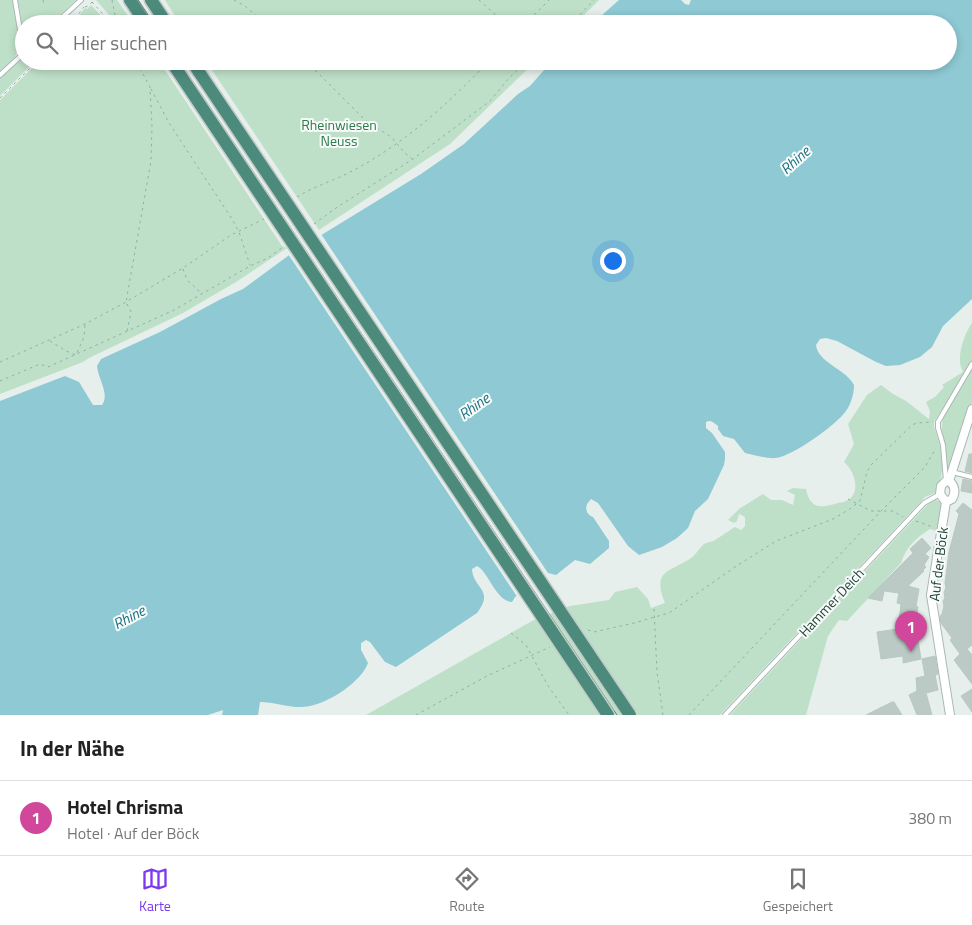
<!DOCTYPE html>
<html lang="de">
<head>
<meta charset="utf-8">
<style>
	:root { --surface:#fff; --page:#f2f2f2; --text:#222; --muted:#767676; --line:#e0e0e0; --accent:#7c3aed }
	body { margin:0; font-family:"Titillium Web",sans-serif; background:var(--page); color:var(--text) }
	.you { position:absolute; left:612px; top:260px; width:18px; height:18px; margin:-12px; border:4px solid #fff; border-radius:50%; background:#1a73e8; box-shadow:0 0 0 8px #1a73e833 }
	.badge { display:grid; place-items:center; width:32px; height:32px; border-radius:50%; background:var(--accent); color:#fff; font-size:16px; font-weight:700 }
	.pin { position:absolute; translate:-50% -41px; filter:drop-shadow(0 1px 2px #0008) }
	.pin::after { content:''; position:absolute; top:26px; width:18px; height:15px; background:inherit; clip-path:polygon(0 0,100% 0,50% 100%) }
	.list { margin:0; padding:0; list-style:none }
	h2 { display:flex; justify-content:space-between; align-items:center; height:65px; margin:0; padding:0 20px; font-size:21px }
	h2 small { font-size:16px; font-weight:400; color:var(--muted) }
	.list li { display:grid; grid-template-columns:32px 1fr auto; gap:15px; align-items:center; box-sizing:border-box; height:75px; padding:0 20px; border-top:1px solid var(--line) }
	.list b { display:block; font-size:19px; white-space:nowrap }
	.list p { margin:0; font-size:16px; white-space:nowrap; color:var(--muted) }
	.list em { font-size:16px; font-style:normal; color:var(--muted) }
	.icon { flex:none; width:28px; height:28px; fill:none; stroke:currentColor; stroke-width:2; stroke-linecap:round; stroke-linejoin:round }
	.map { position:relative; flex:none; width:972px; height:715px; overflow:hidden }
	.search { position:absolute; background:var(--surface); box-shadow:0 2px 8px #0003; left:15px; right:15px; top:15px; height:55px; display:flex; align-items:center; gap:12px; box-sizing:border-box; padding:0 18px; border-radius:28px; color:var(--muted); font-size:19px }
	.sheet { height:140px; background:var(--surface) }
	nav { display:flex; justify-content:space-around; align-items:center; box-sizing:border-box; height:70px; border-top:1px solid var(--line); background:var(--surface); font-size:14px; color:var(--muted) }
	nav a { display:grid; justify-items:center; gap:2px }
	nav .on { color:var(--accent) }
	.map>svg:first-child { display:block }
	.green { fill:#bfe0c8 }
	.water { fill:#8ec9d4 }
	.pier { fill:#e6efeb }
	.building { fill:#bbcac4; stroke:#b8c9c2 }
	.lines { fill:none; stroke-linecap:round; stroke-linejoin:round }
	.service-casing { stroke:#a8b8b2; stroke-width:6 }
	.minor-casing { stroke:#a8b8b2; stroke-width:10 }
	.trunk-casing { stroke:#c2cac8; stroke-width:15 }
	.path { stroke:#86b3a5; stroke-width:1; stroke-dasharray:2.5 4; stroke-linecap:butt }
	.service { stroke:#fff; stroke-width:4 }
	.minor { stroke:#fff; stroke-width:8 }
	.trunk { stroke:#4c8a7c; stroke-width:12 }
	.tram { stroke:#5f7d75; stroke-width:1 }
	.trunk-bridge-casing { stroke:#c2cac8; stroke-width:15; stroke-linecap:butt }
	.trunk-bridge { stroke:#4c8a7c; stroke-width:12 }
	.labels { text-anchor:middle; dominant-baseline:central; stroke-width:4; stroke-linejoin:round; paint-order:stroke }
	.park-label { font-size:14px; fill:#2d7a4b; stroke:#f7fbf9 }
	.street-label { font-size:14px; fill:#24423a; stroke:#f7fbf9 }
	.water-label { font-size:15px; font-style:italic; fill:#1c6f80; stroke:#f7fbf9 }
</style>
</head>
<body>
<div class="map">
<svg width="972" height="715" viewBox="0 0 972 715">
	<rect width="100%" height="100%" fill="#e6efeb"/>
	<!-- green -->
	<g class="green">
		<path d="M0,0H12C15,15 24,46 14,58C11,63 5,67 0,72Z"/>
		<polygon points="18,0 76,0 50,24 24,24 24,35"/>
		<polygon points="96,0 117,0 134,24 73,24 85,8 87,9 91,5 107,22 111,17"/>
		<polygon points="165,0 599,0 575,24 180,24"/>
		<polygon points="24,56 24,61 35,61 0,96 0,78"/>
		<polygon points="39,61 159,61 282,246 287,248 236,282 183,313 89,358 83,362 0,394 0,100"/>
		<polygon points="206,61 536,61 450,144 319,230"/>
		<path d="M972,323V362L934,422V427C943,452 947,468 935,493L925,497L720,715H366L532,621L570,606L609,600L615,592L637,587L648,599L651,608L665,603C651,569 671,572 691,558C696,555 699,548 704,544C708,542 712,542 715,540C722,536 728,531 735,527L741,530L745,526V517L739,514L737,521L734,523L728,520L739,509L763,494L771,500H782L793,505L795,495L787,491L793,488L806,489C810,510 822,508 838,503C840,502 843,503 846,501C862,494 855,471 844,462L854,444L848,424L867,395L881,385L893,394L906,401L929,419L930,411L926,402L935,397L944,387L942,385L963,372C955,359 964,334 972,323Z"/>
		<path d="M972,367V402L948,472L946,471C944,452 939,432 944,413Z"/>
		<path d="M935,499L942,503L937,531L930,529C916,538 906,547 901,563L847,621L839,620L828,636L806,715H730L930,502Z"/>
	</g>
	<!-- water -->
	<path class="water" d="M619,0H681L685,4L689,5L691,0H972V299L943,326L932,347L920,357L900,365L886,366L876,362L837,341L826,338L820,339L816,345C818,363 846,369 854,385C854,394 851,404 846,411C836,425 793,456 776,458C767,459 755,455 745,453L734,439L723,436L718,429V426C714,423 711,419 706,422V428L712,433L725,452V459L724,465L708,499L695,511L688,528L677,538L662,547L639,555L628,546L598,503L591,499L587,504C585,509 587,515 593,517L609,541V548L590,564L575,560L556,575L548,573L515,597L512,602C497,601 490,577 480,568L477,566L472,569C473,589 495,589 477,613L396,667L385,662L370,642L366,640L361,643V650L368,663C361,682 330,702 310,706C294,710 276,702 260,702L258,715H222L223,710L208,715H0V401L65,376L79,382L93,405H102C110,394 98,379 97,366L101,359L160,332L221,299L243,289L292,253L421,174L464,144L518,94L530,86L552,61H948V24H592Z"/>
	<!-- pier -->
	<polygon class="pier" points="321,234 550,576 518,598 288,254"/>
	<!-- building -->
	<g class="building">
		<polygon points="969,454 972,454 972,473 965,471"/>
		<polygon points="963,479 972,481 972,493 961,491"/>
		<polygon points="963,503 972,510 972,645 967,649 972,655 972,684 954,660 960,654 950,640 952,638 941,623 940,616 942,614 944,606 943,601 945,598 944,592 946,588 945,583 949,552 959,514 956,511"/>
		<polygon points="922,538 931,548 925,554 929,557 924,565 926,567 923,570 924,571 908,586 919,589 916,606 918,607 916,617 918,618 916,639 918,640 921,659 903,663 903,656 881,659 877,632 898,629 901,604 897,603 899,593 884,591 882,601 868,598 913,553 910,549"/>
		<polygon points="935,656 938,674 935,675 938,690 926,693 932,715 917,715 909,695 917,691 916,678 925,676 922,659"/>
		<polygon points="972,689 972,712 961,696"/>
		<polygon points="892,702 894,702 902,715 866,715"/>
	</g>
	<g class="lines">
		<defs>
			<g id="service">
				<polyline points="15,0 21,36 24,42"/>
				<polyline points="55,24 81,0"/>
				<polyline points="0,75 24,53"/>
				<polyline points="952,472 972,477"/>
				<polyline points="946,481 943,445 938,428 938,422 972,364"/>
				<polyline points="725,715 924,503 940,494"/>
			</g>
			<g id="minor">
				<path d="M946,481H949C955,485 956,493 952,499L946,502L940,494L941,486Z"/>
				<polyline points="949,481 972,409"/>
				<polyline points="946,502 931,595 950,715"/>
			</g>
			<g id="trunk">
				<polyline points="130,0 146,24"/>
				<polyline points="151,0 167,24"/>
				<polyline points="192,61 199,72"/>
			</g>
		</defs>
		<!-- service casing -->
		<use href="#service" class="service-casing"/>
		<!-- minor casing -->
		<use href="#minor" class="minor-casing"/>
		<!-- trunk casing -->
		<use href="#trunk" class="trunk-casing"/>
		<!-- path -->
		<g class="path">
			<polyline points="43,0 44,4"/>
			<polyline points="112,0 116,20 113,23"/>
			<polyline points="234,0 245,6 266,24"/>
			<polyline points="479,0 498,17 503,24"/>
			<polyline points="92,2 112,24"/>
			<polyline points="85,7 88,6 94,0"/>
			<polyline points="71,24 84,7"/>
			<polyline points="525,24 549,0"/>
			<polyline points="571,24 594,0"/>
			<polyline points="306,61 365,120 391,137 405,153 412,159"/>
			<polyline points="151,89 169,123 232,219 239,232 250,265"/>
			<polyline points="0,98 37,61"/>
			<path d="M297,197C314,186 334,181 352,171C404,144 449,103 489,61"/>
			<polyline points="314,224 336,208 413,159 490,101 509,78 527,61"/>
			<polyline points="183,269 187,280 201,293"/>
			<polyline points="127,331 131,312 126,302 151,161 152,126 150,87 136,61"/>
			<polyline points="50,341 66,351 76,355 84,337 85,325"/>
			<polyline points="0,362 85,324 126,302 183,268 231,235 264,219"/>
			<polyline points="0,381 40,364 48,367 174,310 250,266 268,258 283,247"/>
			<polyline points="848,499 871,511 893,511 903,517"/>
			<polyline points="916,521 930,526 932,529"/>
			<polyline points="654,609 657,672 663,715"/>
			<polyline points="588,630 594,632 634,623 669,613 735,567 776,541 833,519 850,509 860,501 867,472 871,465 912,425 917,423 933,422"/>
			<polyline points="511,633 526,645 548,686 569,715"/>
			<polyline points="416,715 487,676 550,647"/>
			<polyline points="689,715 880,512 925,467 936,448"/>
		</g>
		<!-- service -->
		<use href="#service" class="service"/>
		<!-- minor -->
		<use href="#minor" class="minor"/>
		<!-- trunk -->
		<use href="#trunk" class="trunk"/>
		<!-- tram -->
		<g class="tram">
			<polyline points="138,0 154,24"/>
			<polyline points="179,61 617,715"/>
		</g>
		<defs>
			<g id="trunk-bridge">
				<polyline points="171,61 608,715"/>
				<polyline points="199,72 630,715"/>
			</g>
		</defs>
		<!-- trunk-bridge casing -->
		<use href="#trunk-bridge" class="trunk-bridge-casing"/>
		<!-- trunk-bridge -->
		<use href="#trunk-bridge" class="trunk-bridge"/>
	</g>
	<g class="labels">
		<!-- park labels -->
		<g class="park-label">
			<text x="339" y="124">Rheinwiesen<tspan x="339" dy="16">Neuss</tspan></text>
		</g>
		<!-- street labels -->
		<g class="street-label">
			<text transform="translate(938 564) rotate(-83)">Auf der Böck</text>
			<text transform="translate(831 602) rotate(-47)">Hammer Deich</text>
		</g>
		<!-- water labels -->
		<g class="water-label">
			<text transform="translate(795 160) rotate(-42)">Rhine</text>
			<text transform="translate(474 406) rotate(-36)">Rhine</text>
			<text transform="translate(129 617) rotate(-28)">Rhine</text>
		</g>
	</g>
</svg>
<div class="you"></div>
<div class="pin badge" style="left:911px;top:652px;background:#d1479c">1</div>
<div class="search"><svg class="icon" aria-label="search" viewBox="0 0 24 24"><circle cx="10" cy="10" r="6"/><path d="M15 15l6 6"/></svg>Hier suchen</div>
</div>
<section class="sheet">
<h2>In der Nähe<small></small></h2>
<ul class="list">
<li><span class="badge" style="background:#d1479c">1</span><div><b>Hotel Chrisma</b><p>Hotel · Auf der Böck</p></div><em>380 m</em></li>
</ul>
</section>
<nav>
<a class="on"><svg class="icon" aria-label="map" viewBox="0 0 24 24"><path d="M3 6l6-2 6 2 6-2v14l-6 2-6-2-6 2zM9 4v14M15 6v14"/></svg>Karte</a>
<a><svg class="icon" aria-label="directions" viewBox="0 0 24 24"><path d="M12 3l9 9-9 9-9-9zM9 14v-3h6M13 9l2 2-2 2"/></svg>Route</a>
<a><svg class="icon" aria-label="saved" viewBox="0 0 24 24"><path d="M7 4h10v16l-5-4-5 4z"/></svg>Gespeichert</a>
</nav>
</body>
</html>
